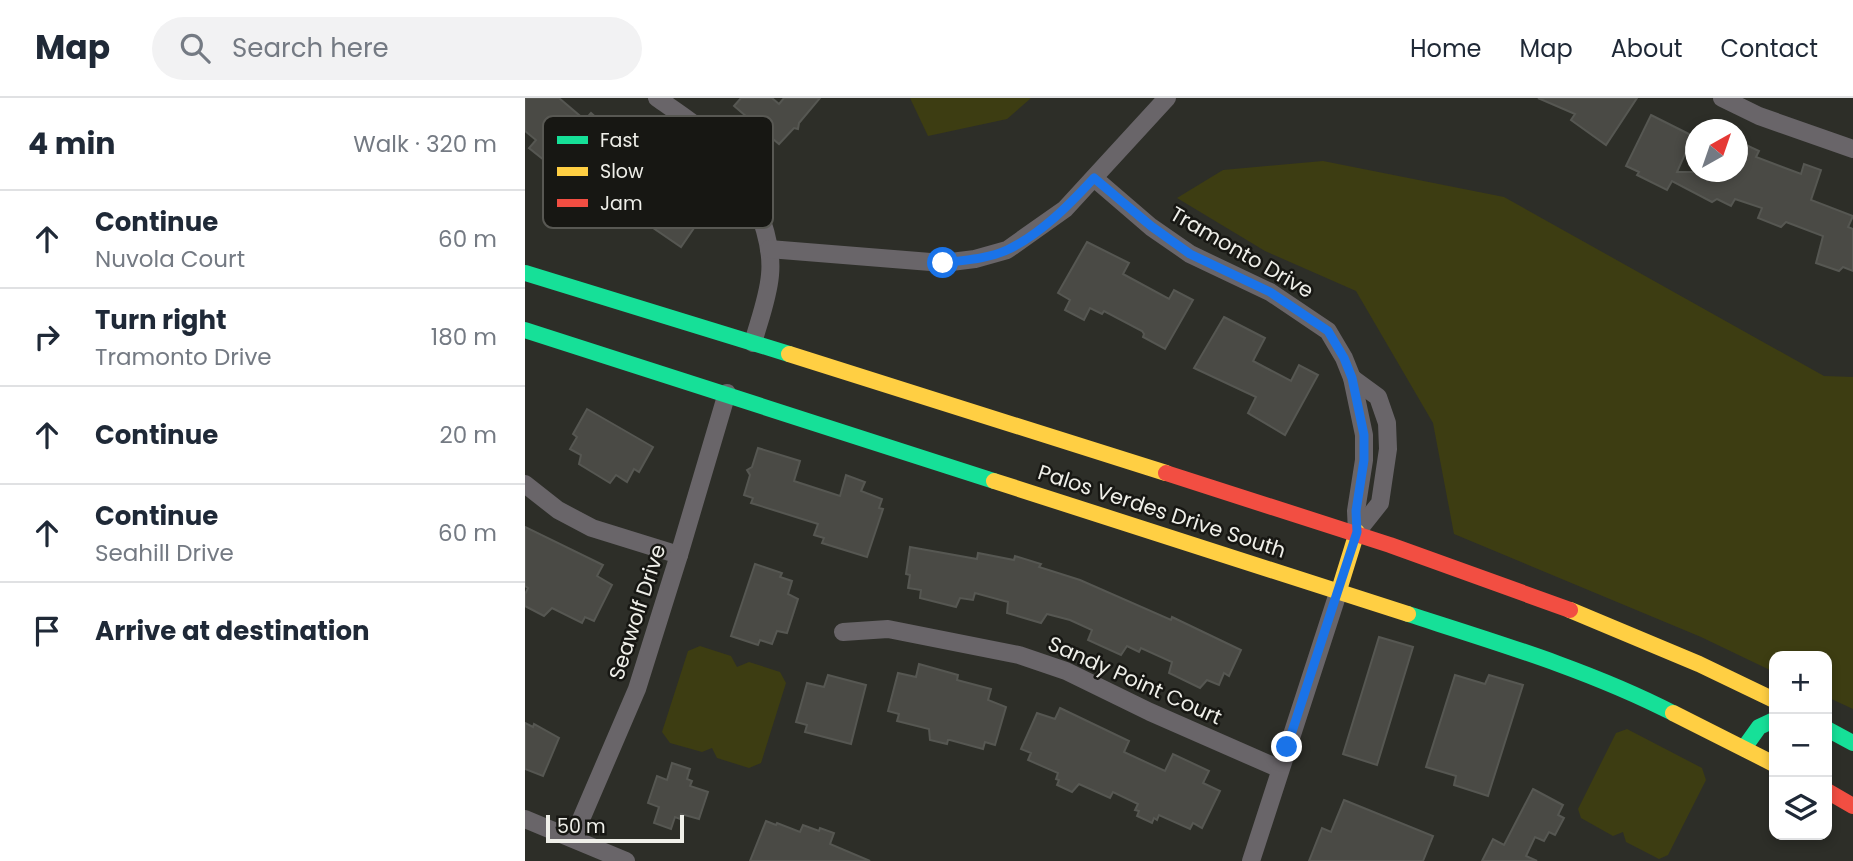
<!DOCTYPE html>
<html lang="en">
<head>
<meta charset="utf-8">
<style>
	:root { --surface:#fff; --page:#f2f2f3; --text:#1f2937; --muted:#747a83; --line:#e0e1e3 }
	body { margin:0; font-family:Poppins,sans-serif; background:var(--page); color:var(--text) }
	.controls { position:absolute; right:21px; bottom:21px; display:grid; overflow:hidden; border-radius:14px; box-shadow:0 4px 10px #0003 }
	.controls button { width:63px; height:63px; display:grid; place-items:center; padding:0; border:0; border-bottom:2px solid var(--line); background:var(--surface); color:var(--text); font:35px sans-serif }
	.compass { position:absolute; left:1160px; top:21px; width:63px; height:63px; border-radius:50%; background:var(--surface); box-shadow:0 4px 10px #0003; rotate:40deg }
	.scale { position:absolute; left:21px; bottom:18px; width:138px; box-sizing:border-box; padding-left:7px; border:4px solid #efefe9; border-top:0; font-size:19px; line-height:24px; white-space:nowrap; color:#efefe9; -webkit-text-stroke:5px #171713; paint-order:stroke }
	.stop { position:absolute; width:21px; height:21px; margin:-16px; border:5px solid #1a73e8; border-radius:50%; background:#fff }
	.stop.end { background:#1a73e8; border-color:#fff; box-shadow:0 2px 7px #0008 }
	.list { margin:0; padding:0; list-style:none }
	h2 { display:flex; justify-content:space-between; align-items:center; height:91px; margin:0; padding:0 28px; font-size:30px }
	h2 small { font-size:23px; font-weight:400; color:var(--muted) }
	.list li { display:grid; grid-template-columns:46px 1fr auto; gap:21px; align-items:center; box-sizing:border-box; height:98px; padding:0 28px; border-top:2px solid var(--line) }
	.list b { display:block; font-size:26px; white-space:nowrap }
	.list p { margin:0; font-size:23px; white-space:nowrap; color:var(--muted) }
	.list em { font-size:23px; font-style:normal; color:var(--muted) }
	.icon { flex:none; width:38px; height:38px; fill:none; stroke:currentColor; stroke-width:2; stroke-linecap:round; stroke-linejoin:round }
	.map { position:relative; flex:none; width:1328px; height:763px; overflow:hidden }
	header { display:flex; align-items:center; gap:42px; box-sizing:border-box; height:98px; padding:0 35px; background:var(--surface); border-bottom:2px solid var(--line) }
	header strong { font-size:33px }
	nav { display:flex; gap:38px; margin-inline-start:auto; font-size:24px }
	.search { width:490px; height:63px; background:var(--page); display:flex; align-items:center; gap:18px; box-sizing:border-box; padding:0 24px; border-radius:38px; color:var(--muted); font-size:26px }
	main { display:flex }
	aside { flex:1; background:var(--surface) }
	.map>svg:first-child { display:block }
	.green { fill:#3d3d12 }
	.building { fill:#4a4a45; stroke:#565752; stroke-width:2 }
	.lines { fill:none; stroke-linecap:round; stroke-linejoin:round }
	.street { stroke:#696569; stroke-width:18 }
	.fast { stroke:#16e098; stroke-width:16 }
	.slow { stroke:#ffcf43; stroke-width:16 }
	.jam { stroke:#f24e42; stroke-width:16 }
	.route { stroke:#1a73e8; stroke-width:9 }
	.labels { text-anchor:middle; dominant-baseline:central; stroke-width:5; stroke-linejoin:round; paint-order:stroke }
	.street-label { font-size:21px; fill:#efefe9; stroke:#171713 }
	.key { fill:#171713; stroke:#585853; stroke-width:2 }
	.key-label { font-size:19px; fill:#efefe9 }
</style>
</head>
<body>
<header>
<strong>Map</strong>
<div class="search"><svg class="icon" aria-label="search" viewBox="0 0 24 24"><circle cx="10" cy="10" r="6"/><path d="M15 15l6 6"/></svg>Search here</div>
<nav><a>Home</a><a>Map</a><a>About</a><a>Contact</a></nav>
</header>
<main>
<aside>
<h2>4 min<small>Walk · 320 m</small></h2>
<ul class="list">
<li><svg class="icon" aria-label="ahead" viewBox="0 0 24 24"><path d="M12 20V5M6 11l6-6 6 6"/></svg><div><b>Continue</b><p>Nuvola Court</p></div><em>60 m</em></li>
<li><svg class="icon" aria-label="right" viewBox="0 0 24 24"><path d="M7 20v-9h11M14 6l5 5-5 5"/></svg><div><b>Turn right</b><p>Tramonto Drive</p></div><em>180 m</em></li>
<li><svg class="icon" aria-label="ahead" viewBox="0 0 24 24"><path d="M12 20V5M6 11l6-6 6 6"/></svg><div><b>Continue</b></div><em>20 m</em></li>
<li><svg class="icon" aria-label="ahead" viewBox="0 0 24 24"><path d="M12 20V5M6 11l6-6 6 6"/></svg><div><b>Continue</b><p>Seahill Drive</p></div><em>60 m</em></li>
<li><svg class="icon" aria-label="arrive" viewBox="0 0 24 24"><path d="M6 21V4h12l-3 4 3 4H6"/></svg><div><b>Arrive at destination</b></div></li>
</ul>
</aside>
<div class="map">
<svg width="1328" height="763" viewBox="0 0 1328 763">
	<rect width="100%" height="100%" fill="#2d2e28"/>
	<!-- green -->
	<g class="green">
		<polygon points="385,0 506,0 482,21 403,38"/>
		<polygon points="798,63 979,99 1299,278 1328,279 1328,611 1302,599 1302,558 1249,558 1249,574 1176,539 929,436 908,325 831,193 740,153 652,100 698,72"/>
		<polygon points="175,548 206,558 212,569 224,564 255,574 261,585 236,665 224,670 192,660 187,650 177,654 145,645 137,634 163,553"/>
		<polygon points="1102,631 1177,670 1181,682 1143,757 1134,761 1101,744 1098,734 1088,738 1056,720 1053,711 1091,635"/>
	</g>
	<!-- building -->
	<g class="building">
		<polygon points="0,0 34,0 60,22 66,15 96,42 99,38 154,75 158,68 176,80 165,95 184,108 156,149 121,125 122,122 95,104 92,107 43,73 41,75 30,64 26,63 24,66 4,50 11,42 0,33"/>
		<polygon points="216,0 247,0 254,6 259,0 295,0 274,25 273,31 269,30 254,46 209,8"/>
		<polygon points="1013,0 1112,0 1081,47 1046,22 1050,16"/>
		<polygon points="1126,17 1168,38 1152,74 1213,74 1213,53 1217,45 1234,53 1231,59 1276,76 1279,66 1296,72 1286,102 1328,118 1323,129 1328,131 1328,173 1318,169 1314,173 1291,165 1298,138 1261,124 1256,129 1233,120 1237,110 1210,101 1206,108 1192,101 1187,104 1147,83 1142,92 1112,77 1114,74 1101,68"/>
		<polygon points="562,144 604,165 598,176 644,201 649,192 668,202 640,251 618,239 619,236 617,233 579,213 577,216 565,210 559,222 540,212 545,202 533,195"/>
		<polygon points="699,219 740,240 728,263 766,283 774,267 793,277 760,337 723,315 731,299 669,270"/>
		<polygon points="62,311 128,349 114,374 109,371 102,384 91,377 85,385 54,366 56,357 45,351 52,339 48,336"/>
		<polygon points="233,350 275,363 269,383 315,398 321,377 340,384 336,393 357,401 354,410 358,411 342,459 297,445 299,440 289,437 293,426 226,405 228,400 219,397 225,377 222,372 227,369"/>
		<polygon points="0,429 78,467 72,478 87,487 69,523 60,519 57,525 27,510 19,518 0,508 0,496 3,490 0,488"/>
		<polygon points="385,449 452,461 453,455 489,462 490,458 516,466 514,469 555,482 646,522 647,519 716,552 704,578 699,575 694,587 682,582 675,590 644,575 647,564 616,550 614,554 602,548 596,557 563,542 567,532 545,522 522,516 516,525 482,515 483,504 450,495 448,502 435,500 431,509 395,500 396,492 383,490 385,477 381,476"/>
		<polygon points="230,466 257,475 255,479 267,483 263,496 273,501 262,535 252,533 247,546 235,542 233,547 206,538"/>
		<polygon points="854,539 888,549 852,667 818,656"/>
		<polygon points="394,566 433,577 432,582 466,591 463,602 481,609 470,647 460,644 458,651 425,642 423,642 422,646 405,642 404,631 372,623 374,616 363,613 373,575 391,579"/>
		<polygon points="303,577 341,587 326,646 280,634 282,627 271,624 282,585 299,589"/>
		<polygon points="930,577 960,586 964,577 998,587 963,698 929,687 931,678 901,669"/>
		<polygon points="535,610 604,643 599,654 640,673 648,656 684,673 678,685 695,693 677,730 668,725 665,731 634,717 632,722 629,720 627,725 612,718 614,713 610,712 613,706 588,694 585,700 554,686 547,694 532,687 534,682 531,681 533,675 503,662 506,655 496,651 512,615 530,621"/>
		<polygon points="0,625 8,629 9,626 34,640 18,678 0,671"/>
		<polygon points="147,665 165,671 162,681 167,683 165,688 183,694 174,721 156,716 155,721 150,719 146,731 129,725 134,709 123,705 132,678 142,682"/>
		<polygon points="1008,691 1038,707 1033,717 1039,720 1030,737 1024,734 1019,743 1010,739 1001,758 1012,763 957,763 968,741 979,747"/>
		<polygon points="819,702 908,738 898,763 784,763 797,730 806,734"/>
		<polygon points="241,723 251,727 252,725 275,734 278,727 294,733 295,730 309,735 305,746 345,763 225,763"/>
	</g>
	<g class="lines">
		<!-- street -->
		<g class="street">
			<path d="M132,0C152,14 174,28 192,45C221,73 249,137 245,177C243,200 234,223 228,245"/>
			<polyline points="1197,0 1234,18 1328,51"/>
			<polyline points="569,80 626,129 665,156 745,194 803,233 819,260 827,280 839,337 839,362 831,413 832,434"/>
			<polyline points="244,151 418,165 450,161 482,152 540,111 642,0"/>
			<polyline points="827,280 853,299 862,325 863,351 855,405 832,434"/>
			<polyline points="0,386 33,412 67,430 154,457"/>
			<polyline points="318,534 363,531 494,557 541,573 625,614 755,671"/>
			<polyline points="0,721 101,763"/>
			<polyline points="48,740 112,591 154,457 202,295"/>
			<polyline points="726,763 814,492"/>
		</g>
		<!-- fast -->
		<g class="fast">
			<polyline points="0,175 264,256"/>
			<polyline points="0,232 469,383"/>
			<path d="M883,516C973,545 1064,572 1148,615"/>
			<polyline points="1302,631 1328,645"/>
			<polyline points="1219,650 1234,629 1249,622"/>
		</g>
		<!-- slow -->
		<g class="slow">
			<polyline points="264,256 641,375"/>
			<polyline points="469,383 883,516"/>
			<polyline points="814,492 832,434"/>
			<polyline points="1045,512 1174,566 1249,602"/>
			<polyline points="1148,615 1249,666"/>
		</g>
		<!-- jam -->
		<g class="jam">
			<polyline points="641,375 865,447 1045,512"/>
			<polyline points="1302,693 1328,708"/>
		</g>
	</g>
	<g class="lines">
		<!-- route -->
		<path class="route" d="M418,165C440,162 462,161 482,152C516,136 544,107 569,80L626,128L665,156L745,194L803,233L819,260L827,280L839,337V362L831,413L832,434L762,649"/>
	</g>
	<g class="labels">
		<!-- street labels -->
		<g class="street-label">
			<text transform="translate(717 154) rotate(30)">Tramonto Drive</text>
			<text transform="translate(637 413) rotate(18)">Palos Verdes Drive South</text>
			<text transform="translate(112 514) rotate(-72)">Seawolf Drive</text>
			<text transform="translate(610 582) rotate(24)">Sandy Point Court</text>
		</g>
	</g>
	<!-- legend -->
	<rect x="18" y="18" width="230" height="112" rx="10" class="key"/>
	<rect x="32" y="38" width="31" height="8" fill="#16e098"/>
	<rect x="32" y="69" width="31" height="9" fill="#ffcf43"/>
	<rect x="32" y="101" width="31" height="8" fill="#f24e42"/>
	<g class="key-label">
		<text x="75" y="49">Fast</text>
		<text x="75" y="80">Slow</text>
		<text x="75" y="112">Jam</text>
	</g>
</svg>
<div class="controls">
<button>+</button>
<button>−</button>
<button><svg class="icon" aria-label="layers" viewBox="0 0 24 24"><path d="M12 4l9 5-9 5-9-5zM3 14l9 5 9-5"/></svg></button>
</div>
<svg class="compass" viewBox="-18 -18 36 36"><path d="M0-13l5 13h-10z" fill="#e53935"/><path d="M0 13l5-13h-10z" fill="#747a83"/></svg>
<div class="scale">50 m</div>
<div class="stop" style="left:418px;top:165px"></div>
<div class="stop end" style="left:762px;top:649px"></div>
</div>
</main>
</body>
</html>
